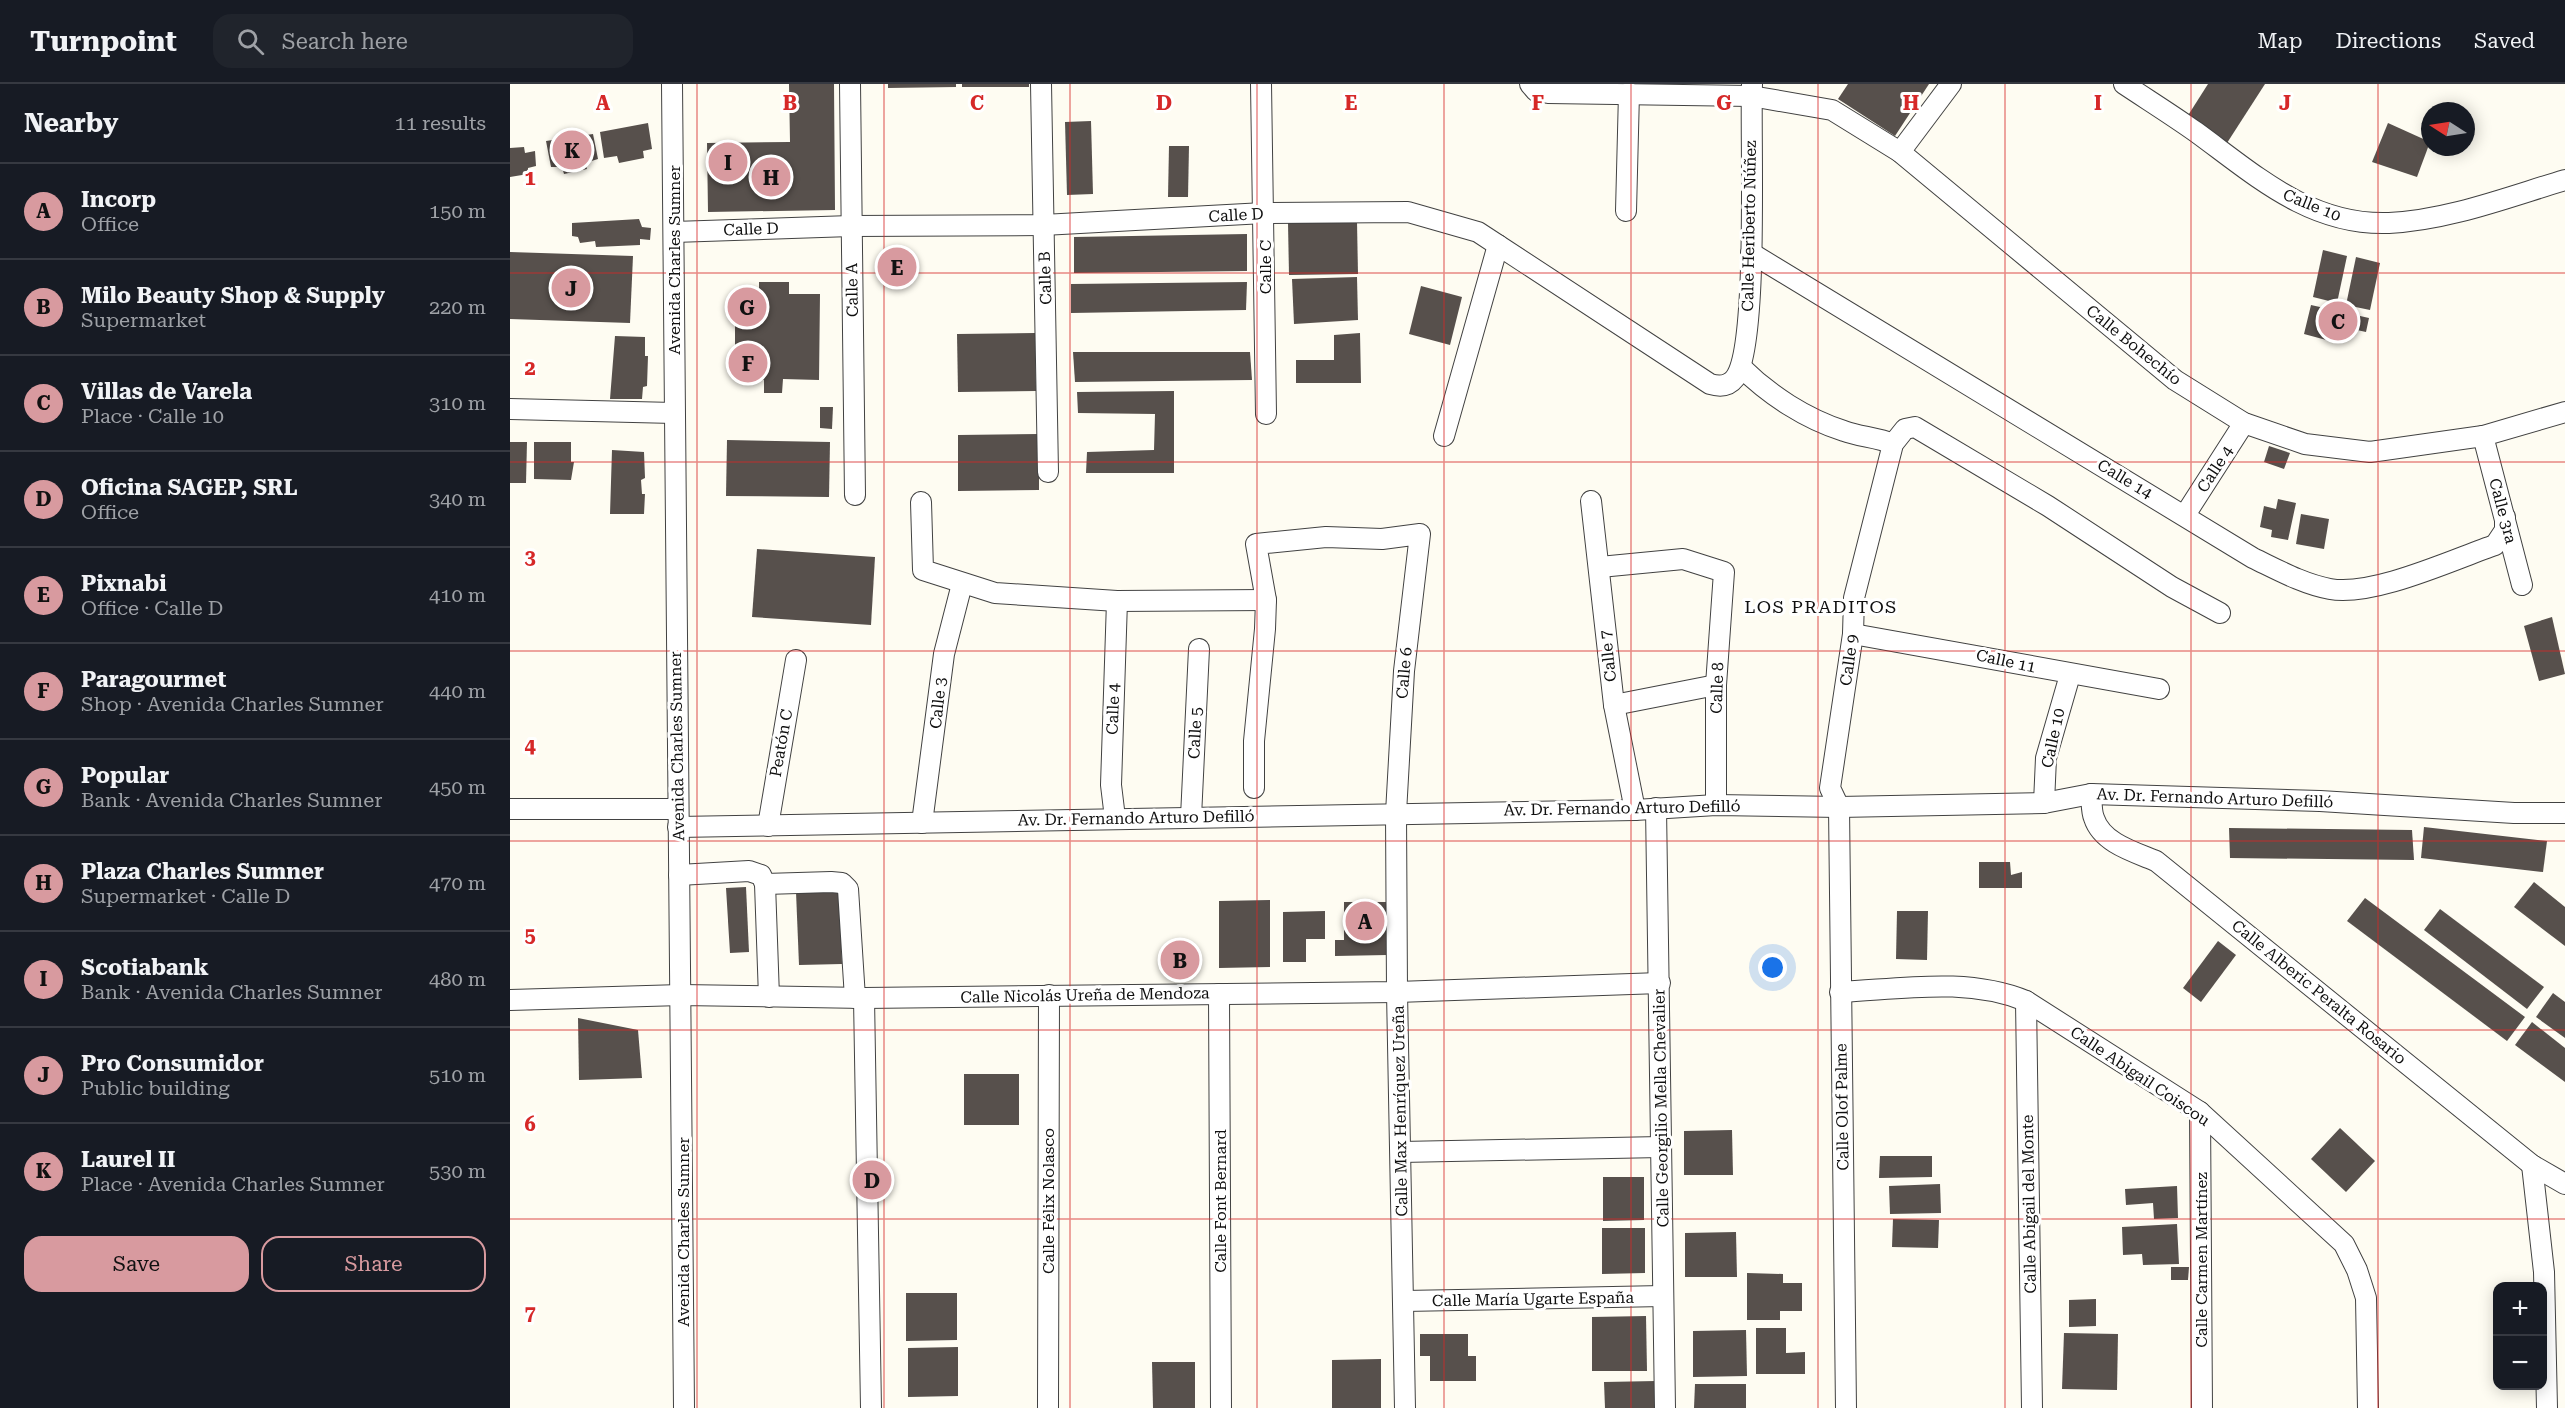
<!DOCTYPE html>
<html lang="en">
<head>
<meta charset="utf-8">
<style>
	:root { --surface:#171b24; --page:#20242c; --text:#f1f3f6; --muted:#9ea1a6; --line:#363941; --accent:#d89a9f }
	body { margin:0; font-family:"Roboto Serif",serif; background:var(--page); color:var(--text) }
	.controls { position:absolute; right:18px; bottom:18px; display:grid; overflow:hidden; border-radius:12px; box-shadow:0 3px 15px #0003 }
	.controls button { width:54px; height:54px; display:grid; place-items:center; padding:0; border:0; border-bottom:2px solid var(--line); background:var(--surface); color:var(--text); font:30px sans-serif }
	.compass { position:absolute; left:1911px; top:18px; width:54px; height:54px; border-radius:50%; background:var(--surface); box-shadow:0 3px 15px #0003; rotate:282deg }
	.you { position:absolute; left:1263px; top:884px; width:21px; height:21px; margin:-15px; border:4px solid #fff; border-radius:50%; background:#1a73e8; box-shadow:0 0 0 9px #1a73e833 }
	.badge { display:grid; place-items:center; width:39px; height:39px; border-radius:50%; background:var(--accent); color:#111; font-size:20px; font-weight:700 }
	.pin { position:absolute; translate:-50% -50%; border:3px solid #fff; box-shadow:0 2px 6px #0006 }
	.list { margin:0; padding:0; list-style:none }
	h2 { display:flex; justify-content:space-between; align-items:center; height:78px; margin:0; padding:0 24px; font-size:26px }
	h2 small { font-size:20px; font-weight:400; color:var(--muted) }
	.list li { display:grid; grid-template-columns:39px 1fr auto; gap:18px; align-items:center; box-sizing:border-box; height:96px; padding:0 24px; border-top:2px solid var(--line) }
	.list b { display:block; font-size:22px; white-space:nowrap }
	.list p { margin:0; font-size:20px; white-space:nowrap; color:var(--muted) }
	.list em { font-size:20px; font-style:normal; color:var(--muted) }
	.actions { display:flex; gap:12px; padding:18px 24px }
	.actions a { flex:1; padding:14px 0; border:2px solid var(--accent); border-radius:18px; text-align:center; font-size:21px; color:var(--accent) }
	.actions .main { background:var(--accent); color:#111 }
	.icon { flex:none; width:33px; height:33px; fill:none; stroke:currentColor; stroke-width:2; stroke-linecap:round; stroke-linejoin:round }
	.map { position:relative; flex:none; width:2055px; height:1324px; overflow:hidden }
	header { display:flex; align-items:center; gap:36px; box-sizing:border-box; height:84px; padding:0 30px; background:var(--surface); border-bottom:2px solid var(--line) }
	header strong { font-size:28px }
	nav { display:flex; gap:33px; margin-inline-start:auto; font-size:21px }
	.search { width:420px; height:54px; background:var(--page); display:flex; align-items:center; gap:15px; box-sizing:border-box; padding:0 21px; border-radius:18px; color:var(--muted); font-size:22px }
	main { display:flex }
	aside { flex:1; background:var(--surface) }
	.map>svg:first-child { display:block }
	.building { fill:#57504c }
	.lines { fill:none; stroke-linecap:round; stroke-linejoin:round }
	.minor-casing { stroke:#424242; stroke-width:22 }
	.minor { stroke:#fff; stroke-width:20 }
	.grid { fill:none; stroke:#d62828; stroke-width:1.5; stroke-opacity:0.55 }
	.labels { text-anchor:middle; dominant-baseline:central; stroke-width:6; stroke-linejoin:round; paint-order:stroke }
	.street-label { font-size:16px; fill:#0f0f0f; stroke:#fff }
	.neighbourhood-label { font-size:18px; letter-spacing:1.5px; fill:#0f0f0f; stroke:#fff }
	.grid-label { font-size:20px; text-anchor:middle; font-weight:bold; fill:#d62828; stroke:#fff; stroke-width:6; stroke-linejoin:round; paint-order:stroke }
</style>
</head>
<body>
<header>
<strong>Turnpoint</strong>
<div class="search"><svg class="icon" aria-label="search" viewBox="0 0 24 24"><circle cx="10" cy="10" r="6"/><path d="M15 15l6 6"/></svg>Search here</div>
<nav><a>Map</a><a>Directions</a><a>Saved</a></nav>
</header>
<main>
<aside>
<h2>Nearby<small>11 results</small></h2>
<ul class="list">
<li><span class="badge">A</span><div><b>Incorp</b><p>Office</p></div><em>150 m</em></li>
<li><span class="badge">B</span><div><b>Milo Beauty Shop &amp; Supply</b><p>Supermarket</p></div><em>220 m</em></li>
<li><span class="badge">C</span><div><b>Villas de Varela</b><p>Place · Calle 10</p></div><em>310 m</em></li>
<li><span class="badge">D</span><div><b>Oficina SAGEP, SRL</b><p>Office</p></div><em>340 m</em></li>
<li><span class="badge">E</span><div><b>Pixnabi</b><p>Office · Calle D</p></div><em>410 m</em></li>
<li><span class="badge">F</span><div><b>Paragourmet</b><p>Shop · Avenida Charles Sumner</p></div><em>440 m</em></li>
<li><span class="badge">G</span><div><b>Popular</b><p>Bank · Avenida Charles Sumner</p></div><em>450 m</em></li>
<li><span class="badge">H</span><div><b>Plaza Charles Sumner</b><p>Supermarket · Calle D</p></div><em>470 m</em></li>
<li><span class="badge">I</span><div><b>Scotiabank</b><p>Bank · Avenida Charles Sumner</p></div><em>480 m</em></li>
<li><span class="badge">J</span><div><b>Pro Consumidor</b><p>Public building</p></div><em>510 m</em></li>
<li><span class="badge">K</span><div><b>Laurel II</b><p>Place · Avenida Charles Sumner</p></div><em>530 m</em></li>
</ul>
<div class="actions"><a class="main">Save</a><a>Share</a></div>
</aside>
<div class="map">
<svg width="2055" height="1324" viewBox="0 0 2055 1324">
	<rect width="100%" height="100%" fill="#fefcf2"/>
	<!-- building -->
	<g class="building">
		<polygon points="279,0 324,0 325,126 198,128 197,59 280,58"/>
		<polygon points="378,0 446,0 446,3 378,4"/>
		<rect x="452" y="0" width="67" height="3"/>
		<polygon points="1338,0 1419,0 1385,52 1328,15"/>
		<polygon points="1698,0 1755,0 1717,59 1677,33"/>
		<polygon points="581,37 583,110 557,111 555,38"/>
		<polygon points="138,39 142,65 133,67 134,74 109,79 107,72 94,74 90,48"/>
		<polygon points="1878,39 1920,58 1907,93 1862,78"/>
		<polygon points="83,50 88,75 75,79 77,85 54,90 52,83 41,83 36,57"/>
		<polygon points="659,62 679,62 678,113 658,113"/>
		<polygon points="14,63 15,69 25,67 26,82 18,84 18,90 0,93 0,64"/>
		<polygon points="129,135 132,143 141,144 140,156 130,155 130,161 86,163 85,157 70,159 68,153 62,152 62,139"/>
		<polygon points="847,138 848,190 779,191 778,139"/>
		<polygon points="737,150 737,187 564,189 564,153"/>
		<polygon points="1813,166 1837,172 1827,219 1803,213"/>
		<polygon points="0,168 123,172 120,239 0,235"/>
		<rect x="371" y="168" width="31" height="29"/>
		<polygon points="1846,173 1870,179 1860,226 1836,221"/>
		<polygon points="847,193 848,236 784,240 782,195"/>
		<polygon points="249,198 279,198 279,210 310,210 309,296 273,295 272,309 254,309 254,296 233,296 234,264 225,264 225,237 232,236 232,208 249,208"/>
		<polygon points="737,198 736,226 561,229 561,200"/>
		<polygon points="911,202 952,213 940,261 899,250"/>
		<polygon points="1801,221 1859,234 1856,248 1824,241 1820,257 1794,250"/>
		<polygon points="525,249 526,307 448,308 447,250"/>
		<polygon points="850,249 851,299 786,299 786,276 824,276 824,251"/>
		<polygon points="105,252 135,253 135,272 138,272 137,302 133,303 132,315 100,315"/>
		<polygon points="563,268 740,268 742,296 565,298"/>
		<polygon points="664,307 664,389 576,389 577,368 644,366 645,330 568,329 567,308"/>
		<polygon points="310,323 323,323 322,345 310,344"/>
		<polygon points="529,350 529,406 448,407 448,351"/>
		<polygon points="217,356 320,358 319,413 216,412"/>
		<polygon points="0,358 17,358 16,399 0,399"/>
		<polygon points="24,358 61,358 61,378 64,378 61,396 24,395"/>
		<polygon points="1759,362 1780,369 1774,385 1754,378"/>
		<polygon points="102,366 134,368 135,394 131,396 132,410 135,410 134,430 100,430"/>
		<polygon points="1768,415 1786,419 1778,456 1761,453 1762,446 1750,443 1754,422 1766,425"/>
		<polygon points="1791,430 1819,435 1814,465 1786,460"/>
		<polygon points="247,465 365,473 361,541 242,533"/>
		<polygon points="2042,533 2055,590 2029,597 2014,542"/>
		<polygon points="1914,743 2037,757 2033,788 1911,774"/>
		<polygon points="1719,744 1902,746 1904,776 1720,774"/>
		<polygon points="1469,778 1500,778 1501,791 1512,788 1512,804 1469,804"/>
		<polygon points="2024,798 2055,823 2055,862 2004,823"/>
		<polygon points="236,803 239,868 220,869 216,804"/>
		<polygon points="329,806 332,880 289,881 286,808"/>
		<polygon points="1855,814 2015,933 1997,957 1837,837"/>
		<polygon points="760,816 760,883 709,884 709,817"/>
		<polygon points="834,818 877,818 877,871 825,872 825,856 834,856"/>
		<polygon points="1930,825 2034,903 2017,925 1914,846"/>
		<polygon points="815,827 815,855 796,855 796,878 773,878 773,828"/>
		<polygon points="1387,827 1418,827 1417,876 1386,875"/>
		<polygon points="1708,857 1726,871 1691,918 1673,904"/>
		<polygon points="2043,909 2055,918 2055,954 2026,933"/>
		<polygon points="68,934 128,946 132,994 69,996"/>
		<polygon points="2022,938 2055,964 2055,998 2005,961"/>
		<rect x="454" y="990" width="55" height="51"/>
		<polygon points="1830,1044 1865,1077 1836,1108 1801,1075"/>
		<polygon points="1222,1046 1223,1091 1174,1091 1174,1047"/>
		<polygon points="1370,1072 1422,1072 1422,1093 1369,1094"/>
		<polygon points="1093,1093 1134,1093 1134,1136 1093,1137"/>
		<polygon points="1430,1100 1431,1129 1380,1130 1379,1102"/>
		<polygon points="1667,1102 1668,1134 1644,1135 1643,1119 1616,1121 1615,1105"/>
		<polygon points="1383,1135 1429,1136 1428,1164 1382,1163"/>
		<polygon points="1667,1140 1669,1180 1633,1181 1632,1170 1613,1171 1612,1143"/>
		<polygon points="1092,1144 1135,1144 1135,1189 1092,1190"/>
		<polygon points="1226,1148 1227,1193 1175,1193 1175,1149"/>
		<polygon points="1661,1183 1679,1183 1678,1196 1661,1196"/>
		<polygon points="1237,1189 1273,1190 1273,1199 1292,1199 1292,1227 1270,1227 1270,1236 1237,1236"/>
		<polygon points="396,1209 447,1209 447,1256 396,1257"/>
		<polygon points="1586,1215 1586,1242 1559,1243 1559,1216"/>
		<polygon points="1136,1232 1137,1287 1082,1287 1082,1233"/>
		<polygon points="1246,1244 1276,1244 1276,1269 1295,1268 1295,1290 1246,1290"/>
		<polygon points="1236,1246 1237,1292 1183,1293 1183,1247"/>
		<polygon points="1554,1249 1608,1250 1607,1306 1552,1305"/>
		<polygon points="910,1250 958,1250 958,1272 966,1272 966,1297 920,1297 920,1272 910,1272"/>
		<polygon points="448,1263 448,1312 398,1313 398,1264"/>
		<polygon points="871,1275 871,1324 822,1324 822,1276"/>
		<polygon points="642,1278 685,1278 685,1324 643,1324"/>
		<polygon points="1146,1297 1146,1324 1095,1324 1094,1298"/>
		<polygon points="1185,1300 1236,1300 1236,1324 1184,1324"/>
	</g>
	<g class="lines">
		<defs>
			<g id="minor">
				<polyline points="162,0 174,1324"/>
				<polyline points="340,0 345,411"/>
				<polyline points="531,0 538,388"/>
				<polyline points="751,0 756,330"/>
				<polyline points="1020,0 1026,7 1038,9 1241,12 1322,26 1390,68 1665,296 1734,339 1795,360 1860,368 1973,352 2055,328"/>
				<path d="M1614,0C1638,16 1662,31 1686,48C1745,91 1800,142 1879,139C1939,136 1998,113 2055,96"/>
				<polyline points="1390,68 1441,0"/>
				<polyline points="1116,127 1119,9"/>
				<path d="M164,148L341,142L533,141L754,129L898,128L968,148L1200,300C1210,303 1219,302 1225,294C1249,262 1240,52 1242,0"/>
				<path d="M1241,169L1743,474C1768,486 1793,500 1820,505C1863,513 1944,475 1985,461L1995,446V433"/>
				<path d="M1231,283C1259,311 1296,335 1334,347C1350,353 1367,353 1383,360"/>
				<polyline points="0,325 164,329"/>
				<polyline points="934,352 988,161"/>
				<polyline points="1973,352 2012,501"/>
				<polyline points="1081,417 1104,621 1125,726"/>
				<polyline points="411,418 413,486 485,509 607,517 756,516"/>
				<polyline points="1675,431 1734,339"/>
				<polyline points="1090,483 1173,475 1214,488 1206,601 1206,721"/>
				<polyline points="1343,550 1649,605"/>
				<polyline points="1104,621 1206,601"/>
				<polyline points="744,704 744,657 755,545 756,516 746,460 816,453 872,455 910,450 894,587 886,729 887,908 895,1324"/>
				<path d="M1581,710C1582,717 1581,727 1584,734C1592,759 1624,768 1646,777L2022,1081L2055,1100"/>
				<polyline points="1534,719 1536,674 1560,591"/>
				<polyline points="1146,724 1155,1324"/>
				<polyline points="0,725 168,725"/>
				<polyline points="681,733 689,565"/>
				<polyline points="605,734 601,701 607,517"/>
				<polyline points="412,739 434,570 452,500"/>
				<polyline points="258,742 286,576"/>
				<polyline points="168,743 1125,726 1206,721 1329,723 1534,719 1581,710 1810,717 2004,729 2055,729"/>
				<polyline points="169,791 239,787 251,791 255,800 259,913"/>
				<polyline points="255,800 321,798 332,799 338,805 345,914"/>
				<path d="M1330,908C1392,905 1457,893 1516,917L1690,1028L1834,1160L1847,1186L1856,1214L1858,1324"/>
				<polyline points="709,910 711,1324"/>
				<polyline points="354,914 361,1324"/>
				<polyline points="0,916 171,911 354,914 887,908 1150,899"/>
				<polyline points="1516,917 1522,1324"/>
				<polyline points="1690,1028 1692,1324"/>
				<polyline points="891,1068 1151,1063"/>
				<polyline points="2022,1081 2034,1188 2037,1324"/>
				<polyline points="894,1217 1153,1212"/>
				<polyline points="538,1324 539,911"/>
				<polyline points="1336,1324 1329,723 1320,704 1343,550 1344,514 1383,360 1395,345 1405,343 1538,422 1662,503 1710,529"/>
			</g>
		</defs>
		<!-- minor casing -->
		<use href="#minor" class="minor-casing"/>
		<!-- minor -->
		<use href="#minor" class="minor"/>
	</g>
	<!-- grid -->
	<path class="grid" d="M187,0V1324M374,0V1324M560,0V1324M747,0V1324M934,0V1324M1121,0V1324M1308,0V1324M1495,0V1324M1681,0V1324M1868,0V1324M0,189H2055M0,378H2055M0,567H2055M0,757H2055M0,946H2055M0,1135H2055"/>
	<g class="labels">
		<!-- street labels -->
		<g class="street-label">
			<text transform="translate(1802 121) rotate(22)">Calle 10</text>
			<text transform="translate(726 131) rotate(-3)">Calle D</text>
			<text transform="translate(1239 142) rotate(-89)">Calle Heriberto Núñez</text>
			<text transform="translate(241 145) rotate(-2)">Calle D</text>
			<text transform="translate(164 176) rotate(-90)">Avenida Charles Sumner</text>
			<text transform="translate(755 183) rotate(-90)">Calle C</text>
			<text transform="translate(535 194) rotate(-92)">Calle B</text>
			<text transform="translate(342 206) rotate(-91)">Calle A</text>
			<text transform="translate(1624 261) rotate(39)">Calle Bohechío</text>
			<text transform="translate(1705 385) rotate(-57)">Calle 4</text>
			<text transform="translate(1615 395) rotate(31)">Calle 14</text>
			<text transform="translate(1993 427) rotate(75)">Calle 3ra</text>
			<text transform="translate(1098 572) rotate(-96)">Calle 7</text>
			<text transform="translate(1339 576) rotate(-82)">Calle 9</text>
			<text transform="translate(1496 577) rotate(12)">Calle 11</text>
			<text transform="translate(894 589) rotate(-85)">Calle 6</text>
			<text transform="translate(1207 604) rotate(-88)">Calle 8</text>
			<text transform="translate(428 619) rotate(-84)">Calle 3</text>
			<text transform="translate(603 625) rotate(-88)">Calle 4</text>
			<text transform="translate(685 649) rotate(-87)">Calle 5</text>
			<text transform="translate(1543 654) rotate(-78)">Calle 10</text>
			<text transform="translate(271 659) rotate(-80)">Peatón C</text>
			<text transform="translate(167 662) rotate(-91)">Avenida Charles Sumner</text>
			<text transform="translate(1705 714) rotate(2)">Av. Dr. Fernando Arturo Defilló</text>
			<text transform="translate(1112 724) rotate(-1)">Av. Dr. Fernando Arturo Defilló</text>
			<text transform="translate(626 734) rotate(-1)">Av. Dr. Fernando Arturo Defilló</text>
			<text transform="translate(1809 908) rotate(39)">Calle Alberic Peralta Rosario</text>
			<text transform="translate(575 911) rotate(-1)">Calle Nicolás Ureña de Mendoza</text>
			<text transform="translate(1630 992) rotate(34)">Calle Abigail Coiscou</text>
			<text transform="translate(1332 1023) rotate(-91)">Calle Olof Palme</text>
			<text transform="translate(1151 1024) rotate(-91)">Calle Georgilio Mella Chevalier</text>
			<text transform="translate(890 1027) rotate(-91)">Calle Max Henríquez Ureña</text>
			<text transform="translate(538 1117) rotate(-90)">Calle Félix Nolasco</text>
			<text transform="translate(710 1117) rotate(-90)">Calle Font Bernard</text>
			<text transform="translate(1519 1120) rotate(-91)">Calle Abigail del Monte</text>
			<text transform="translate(173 1148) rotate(-90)">Avenida Charles Sumner</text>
			<text transform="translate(1691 1176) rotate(-90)">Calle Carmen Martínez</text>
			<text transform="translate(1023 1215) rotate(-1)">Calle María Ugarte España</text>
		</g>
		<!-- neighbourhood labels -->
		<g class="neighbourhood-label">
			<text x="1311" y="522">LOS PRADITOS</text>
		</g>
	</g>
	<g class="grid-label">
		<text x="93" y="26">A</text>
		<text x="280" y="26">B</text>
		<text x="467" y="26">C</text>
		<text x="654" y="26">D</text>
		<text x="841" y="26">E</text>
		<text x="1028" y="26">F</text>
		<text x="1214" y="26">G</text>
		<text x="1401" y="26">H</text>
		<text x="1588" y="26">I</text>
		<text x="1775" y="26">J</text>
		<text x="20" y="101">1</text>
		<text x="20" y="291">2</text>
		<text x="20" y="480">3</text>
		<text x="20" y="669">4</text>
		<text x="20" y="858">5</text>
		<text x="20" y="1047">6</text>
		<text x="20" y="1236">7</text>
	</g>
</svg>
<div class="controls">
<button>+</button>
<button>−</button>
</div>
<svg class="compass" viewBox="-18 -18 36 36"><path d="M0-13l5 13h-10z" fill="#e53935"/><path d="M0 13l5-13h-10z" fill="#9ea1a6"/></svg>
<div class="you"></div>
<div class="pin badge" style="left:855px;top:837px">A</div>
<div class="pin badge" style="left:670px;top:876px">B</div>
<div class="pin badge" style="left:1828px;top:237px">C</div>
<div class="pin badge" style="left:362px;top:1096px">D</div>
<div class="pin badge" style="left:387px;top:183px">E</div>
<div class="pin badge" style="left:238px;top:279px">F</div>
<div class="pin badge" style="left:237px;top:223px">G</div>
<div class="pin badge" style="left:261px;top:93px">H</div>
<div class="pin badge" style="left:218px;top:78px">I</div>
<div class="pin badge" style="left:61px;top:204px">J</div>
<div class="pin badge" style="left:62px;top:66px">K</div>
</div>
</main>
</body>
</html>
